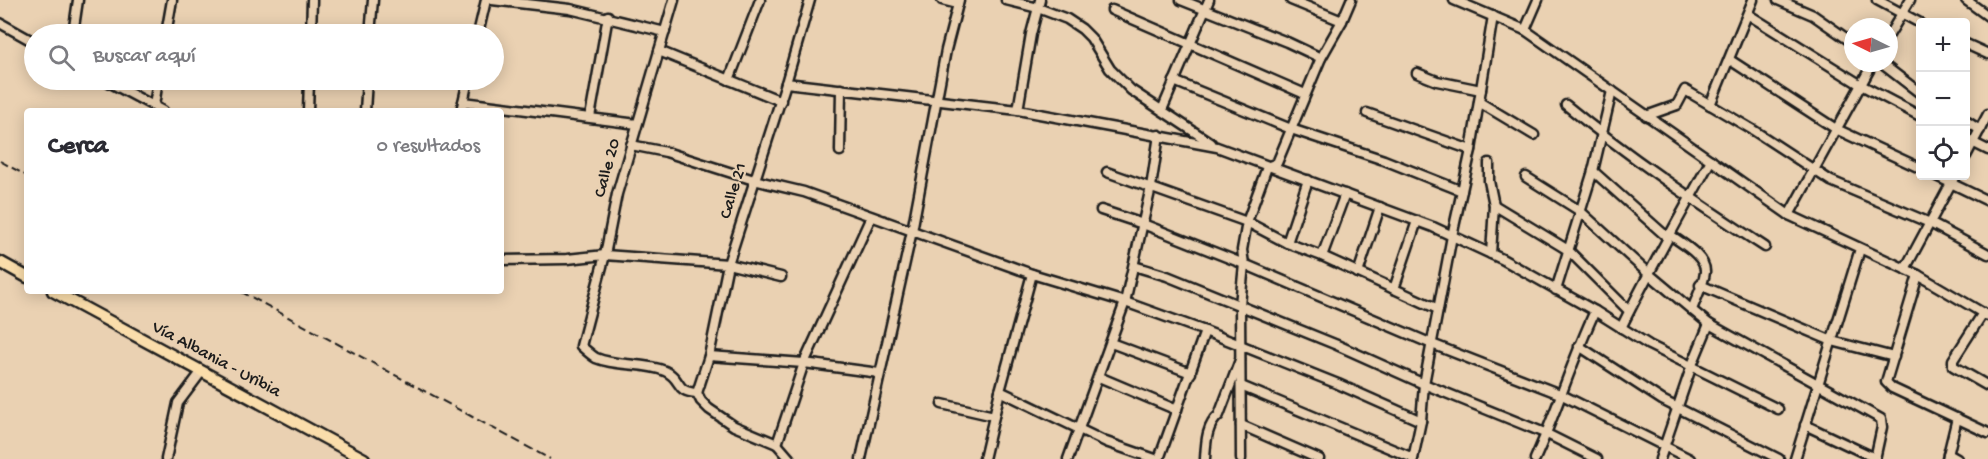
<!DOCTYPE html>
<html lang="es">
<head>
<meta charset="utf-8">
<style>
	:root { --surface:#fff; --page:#f7f7f7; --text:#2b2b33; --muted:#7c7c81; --line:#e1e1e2 }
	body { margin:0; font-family:"Gochi Hand",sans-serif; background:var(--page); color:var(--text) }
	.controls { position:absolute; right:18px; top:18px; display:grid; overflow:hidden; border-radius:6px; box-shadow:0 3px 15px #0003 }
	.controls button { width:54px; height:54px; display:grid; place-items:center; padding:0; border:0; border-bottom:2px solid var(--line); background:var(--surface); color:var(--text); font:30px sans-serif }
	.compass { position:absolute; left:1844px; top:18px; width:54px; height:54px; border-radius:50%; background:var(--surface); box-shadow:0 3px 15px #0003; rotate:275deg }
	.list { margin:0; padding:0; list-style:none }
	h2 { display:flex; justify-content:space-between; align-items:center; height:78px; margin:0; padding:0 24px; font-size:26px }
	h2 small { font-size:20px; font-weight:400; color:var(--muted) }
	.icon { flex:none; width:33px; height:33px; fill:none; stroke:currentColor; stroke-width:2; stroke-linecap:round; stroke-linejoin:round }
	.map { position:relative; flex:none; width:1988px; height:459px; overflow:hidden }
	.search { position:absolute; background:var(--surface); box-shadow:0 3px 15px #0003; left:24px; top:24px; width:480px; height:66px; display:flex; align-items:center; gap:15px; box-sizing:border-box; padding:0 21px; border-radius:33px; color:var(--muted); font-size:22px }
	.panel { position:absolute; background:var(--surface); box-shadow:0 3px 15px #0003; left:24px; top:108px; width:480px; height:186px; border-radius:6px }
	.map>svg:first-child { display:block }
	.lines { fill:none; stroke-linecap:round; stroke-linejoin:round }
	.minor-casing { stroke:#1c1c1c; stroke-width:13 }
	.major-casing { stroke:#1c1c1c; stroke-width:15 }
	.minor { stroke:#ead1b2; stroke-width:8 }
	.major { stroke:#faddab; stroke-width:10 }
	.rail { stroke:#1c1c1c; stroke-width:2; stroke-dasharray:9 4.5; stroke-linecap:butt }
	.labels { text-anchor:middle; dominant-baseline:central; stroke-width:4.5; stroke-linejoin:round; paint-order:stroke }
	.street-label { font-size:18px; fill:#1c1c1c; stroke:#ead1b2 }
</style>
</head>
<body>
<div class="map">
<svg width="1988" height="459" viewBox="0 0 1988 459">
	<rect width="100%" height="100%" fill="#ead1b2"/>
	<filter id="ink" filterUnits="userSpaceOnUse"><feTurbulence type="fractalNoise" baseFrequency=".0167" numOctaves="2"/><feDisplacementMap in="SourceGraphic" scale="12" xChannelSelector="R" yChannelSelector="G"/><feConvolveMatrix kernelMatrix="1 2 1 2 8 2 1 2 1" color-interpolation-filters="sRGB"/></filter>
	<g filter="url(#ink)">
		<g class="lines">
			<defs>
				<g id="minor">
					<polyline points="492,0 570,9 665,32"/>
					<path d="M674,0L617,194L605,255L581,346C586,350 591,355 596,358C617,367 644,362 665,371C683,379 674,392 697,393"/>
					<polyline points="942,0 958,4"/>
					<polyline points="1006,0 1038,8 1067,19 1082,29 1091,38 1110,69 1131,90 1211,143"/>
					<polyline points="1181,0 1287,42 1321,58"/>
					<polyline points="1291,0 1342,21"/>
					<polyline points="1454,0 1525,30 1789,215 1918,275 1988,316"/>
					<polyline points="1778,0 1813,15 1853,43"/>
					<polyline points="1877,0 1920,23"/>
					<polyline points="1966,0 1988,16"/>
					<polyline points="1112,10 1305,94"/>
					<polyline points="1749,15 1861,85 1920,116"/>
					<polyline points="0,23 34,42"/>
					<polyline points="1525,30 1538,0"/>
					<polyline points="73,34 78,0"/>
					<polyline points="166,34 172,0"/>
					<polyline points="311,34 312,0"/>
					<polyline points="370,34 373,0"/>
					<polyline points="478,34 486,0"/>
					<polyline points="1889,35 1910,0"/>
					<polyline points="1966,44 1988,54"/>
					<polyline points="659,51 781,101"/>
					<polyline points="1730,60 1836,129 1920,168"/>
					<polyline points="1881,63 1920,93"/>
					<polyline points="1417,73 1437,81 1481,90"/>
					<polyline points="105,80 163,111"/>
					<polyline points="729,80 760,0"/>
					<polyline points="1174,81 1291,129 1384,160 1462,191"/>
					<polyline points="786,83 1018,110 1217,147 1433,227 1502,259 1595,311 1649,345 1778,409"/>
					<polyline points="463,102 637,124"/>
					<polyline points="1479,102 1534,135"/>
					<path d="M1566,105C1629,157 1696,202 1765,247"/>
					<polyline points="1710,105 1753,0"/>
					<polyline points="154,106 158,80"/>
					<polyline points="1018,110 1031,34 1040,0"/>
					<polyline points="1162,110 1209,0"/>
					<polyline points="308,111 309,80"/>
					<polyline points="365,111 367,80"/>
					<polyline points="461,111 468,80"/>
					<polyline points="1367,113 1471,150"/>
					<polyline points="1646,116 1677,105 1685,90 1753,130 1831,181 1930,223 1988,254"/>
					<polyline points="590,117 608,16"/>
					<polyline points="1966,121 1980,130"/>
					<polyline points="1966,139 1988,150"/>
					<polyline points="631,145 666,152 754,180 804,192 1032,274 1125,302 1205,331 1338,384 1421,421"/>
					<polyline points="840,151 841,89"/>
					<polyline points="1966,156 1988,114"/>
					<polyline points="1489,163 1489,181 1494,205 1491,254"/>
					<polyline points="1593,171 1667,237"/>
					<polyline points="1107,172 1247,222 1287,243 1322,256 1438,309"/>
					<polyline points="1936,176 1988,201"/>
					<polyline points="1526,177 1580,211 1649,274 1692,310"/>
					<polyline points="1494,205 1568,250 1629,311"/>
					<polyline points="1101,210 1143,224 1244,264 1432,344 1560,394 1690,459"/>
					<polyline points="1789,215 1873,63"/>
					<polyline points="1287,243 1308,180"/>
					<polyline points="1322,256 1345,194"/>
					<polyline points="501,260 567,259 605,255 728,264 781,277"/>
					<polyline points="1134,266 1167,276 1337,345 1424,384 1547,434 1597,459"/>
					<polyline points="1905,269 1955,176"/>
					<polyline points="1358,273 1380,207"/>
					<polyline points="1032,274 1000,391 1106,442 1155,459"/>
					<polyline points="1918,275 1886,382 1892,388 1988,433"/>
					<polyline points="1700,285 1832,341 1894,357"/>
					<polyline points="1394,289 1417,221"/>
					<polyline points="1556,290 1593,171 1612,91"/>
					<polyline points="1983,313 1953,360 1953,366 1988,386"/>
					<polyline points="1709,324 1881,419 1882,427 1875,459"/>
					<path d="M1621,328C1649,271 1680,216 1711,160"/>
					<polyline points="1111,343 1191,373"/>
					<polyline points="1579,346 1662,400 1779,459"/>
					<polyline points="709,356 804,363 879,373"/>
					<polyline points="1099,377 1177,410"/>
					<polyline points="1241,386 1413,458"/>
					<polyline points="697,393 709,356 728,264 786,83 810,0"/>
					<polyline points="697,393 701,401 709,409 734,426 777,444 790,459"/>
					<polyline points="942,404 994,416"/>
					<polyline points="1241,425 1319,459"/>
					<polyline points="1805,425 1875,458"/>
					<polyline points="777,444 804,363 871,217"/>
					<polyline points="1948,454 1957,459"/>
					<polyline points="166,459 178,403 202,371"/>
					<polyline points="861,459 912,231 946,50 959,0"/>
					<polyline points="984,459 1000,391"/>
					<polyline points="1068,459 1125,302 1151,187 1159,135"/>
					<polyline points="1159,459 1205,331"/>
					<path d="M1205,459C1206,443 1206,426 1219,415L1240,360"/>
					<polyline points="1241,459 1240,305 1244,264 1242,250 1247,222 1267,167 1277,163 1321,58 1342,21 1351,0"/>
					<polyline points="1413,459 1421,421 1424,384 1452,236 1471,150 1493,16"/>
					<path d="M1535,459C1557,411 1572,360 1595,311"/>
					<path d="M1660,459L1692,365L1709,324L1692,310C1696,298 1704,284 1705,272C1706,256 1681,243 1669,234"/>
					<polyline points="1795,459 1860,249"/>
					<polyline points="1947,459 1957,418"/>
				</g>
				<g id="major">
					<polyline points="0,262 27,277"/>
					<polyline points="53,291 364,459"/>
				</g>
			</defs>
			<!-- minor casing -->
			<use href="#minor" class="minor-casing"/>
			<!-- major casing -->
			<use href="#major" class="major-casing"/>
			<!-- minor -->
			<use href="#minor" class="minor"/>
			<!-- major -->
			<use href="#major" class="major"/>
			<!-- rail -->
			<g class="rail">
				<polyline points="0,161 27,176"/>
				<polyline points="240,291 550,459"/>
			</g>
		</g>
	</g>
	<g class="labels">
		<!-- street labels -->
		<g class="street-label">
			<text transform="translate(608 168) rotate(-75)">Calle 20</text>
			<text transform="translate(734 191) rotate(-73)">Calle 21</text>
			<text transform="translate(216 360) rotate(28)">Vía Albania - Uribia</text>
		</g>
	</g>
</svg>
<div class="controls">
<button>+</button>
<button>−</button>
<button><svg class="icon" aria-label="locate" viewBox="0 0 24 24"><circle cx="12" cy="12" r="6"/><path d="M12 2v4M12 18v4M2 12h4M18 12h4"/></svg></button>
</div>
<svg class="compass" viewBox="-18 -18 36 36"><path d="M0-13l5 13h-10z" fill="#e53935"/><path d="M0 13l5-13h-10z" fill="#7c7c81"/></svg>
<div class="search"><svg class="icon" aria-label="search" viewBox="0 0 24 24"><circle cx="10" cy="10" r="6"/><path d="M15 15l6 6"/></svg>Buscar aquí</div>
<section class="panel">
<h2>Cerca<small>0 resultados</small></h2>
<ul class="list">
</ul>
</section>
</div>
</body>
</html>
